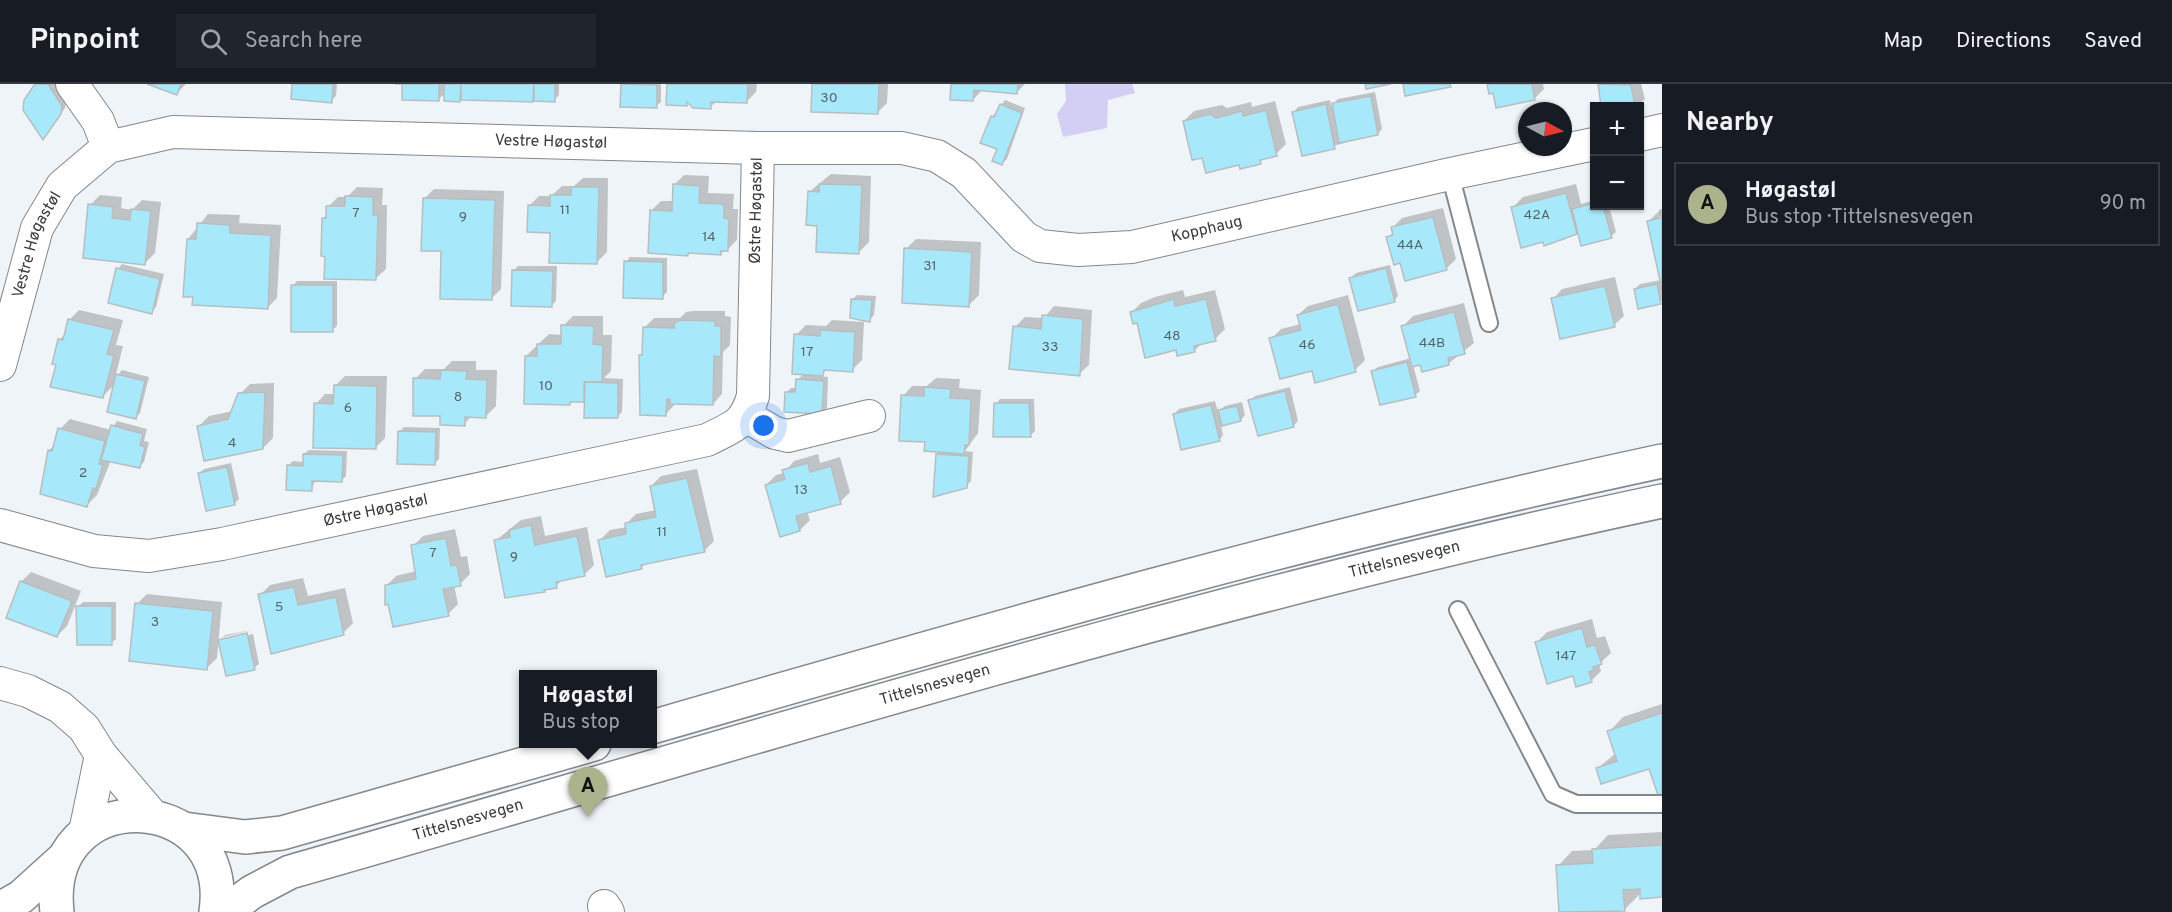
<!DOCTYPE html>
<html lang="en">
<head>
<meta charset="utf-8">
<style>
	:root { --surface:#171b24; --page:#20242c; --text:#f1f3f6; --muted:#9ea1a6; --line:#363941; --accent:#abb38d }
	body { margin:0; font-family:Overpass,sans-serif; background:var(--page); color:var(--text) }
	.controls { position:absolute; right:18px; top:18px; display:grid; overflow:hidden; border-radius:0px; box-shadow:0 2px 4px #0004 }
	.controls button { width:54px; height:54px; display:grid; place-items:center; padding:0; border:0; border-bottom:2px solid var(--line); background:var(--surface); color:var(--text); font:30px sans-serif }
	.compass { position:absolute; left:1518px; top:18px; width:54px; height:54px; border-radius:50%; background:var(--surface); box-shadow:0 2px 4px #0004; rotate:97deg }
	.you { position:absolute; left:764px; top:342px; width:21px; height:21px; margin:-15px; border:4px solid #fff; border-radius:50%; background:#1a73e8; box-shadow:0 0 0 9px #1a73e833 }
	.badge { display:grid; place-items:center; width:39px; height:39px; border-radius:50%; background:var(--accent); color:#111; font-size:20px; font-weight:700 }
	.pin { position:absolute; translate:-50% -50px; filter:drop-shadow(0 2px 3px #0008) }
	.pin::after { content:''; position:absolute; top:32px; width:21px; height:18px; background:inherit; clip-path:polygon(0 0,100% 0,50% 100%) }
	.popup { position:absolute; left:519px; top:586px; width:138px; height:78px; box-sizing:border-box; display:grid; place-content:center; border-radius:0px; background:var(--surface); filter:drop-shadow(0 2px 4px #0005); font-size:20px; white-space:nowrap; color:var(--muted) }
	.popup b { font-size:22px; color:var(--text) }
	.popup::after { content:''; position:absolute; left:50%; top:100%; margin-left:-12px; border:12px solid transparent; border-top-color:var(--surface) }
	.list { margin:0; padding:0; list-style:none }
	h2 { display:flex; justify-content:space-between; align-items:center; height:78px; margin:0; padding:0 24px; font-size:26px }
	h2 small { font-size:20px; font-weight:400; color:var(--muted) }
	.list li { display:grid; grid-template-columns:39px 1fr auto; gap:18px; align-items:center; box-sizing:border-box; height:84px; margin:0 12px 12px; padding:0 12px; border:2px solid var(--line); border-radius:0px }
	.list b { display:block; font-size:22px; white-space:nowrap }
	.list p { margin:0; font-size:20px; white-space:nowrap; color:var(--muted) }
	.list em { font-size:20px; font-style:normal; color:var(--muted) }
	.icon { flex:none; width:33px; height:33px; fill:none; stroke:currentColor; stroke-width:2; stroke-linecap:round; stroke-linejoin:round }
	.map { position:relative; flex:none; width:1662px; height:828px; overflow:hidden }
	header { display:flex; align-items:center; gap:36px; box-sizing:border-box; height:84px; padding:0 30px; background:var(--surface); border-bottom:2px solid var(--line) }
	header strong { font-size:28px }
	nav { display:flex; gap:33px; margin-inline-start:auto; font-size:21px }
	.search { width:420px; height:54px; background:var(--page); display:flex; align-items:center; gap:15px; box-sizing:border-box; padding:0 21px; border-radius:0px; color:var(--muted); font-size:22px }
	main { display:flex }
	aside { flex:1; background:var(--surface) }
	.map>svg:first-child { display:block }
	.green { fill:#d2cef4 }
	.shadow { fill:#0003 }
	.building { fill:#a8e8fb; stroke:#b7bec0; stroke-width:1.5 }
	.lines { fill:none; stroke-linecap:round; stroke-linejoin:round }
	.lane-casing { stroke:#83888c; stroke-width:20 }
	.street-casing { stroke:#83888c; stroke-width:34 }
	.primary-casing { stroke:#83888c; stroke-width:36 }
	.lane { stroke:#fff; stroke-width:16 }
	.street { stroke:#fff; stroke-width:32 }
	.primary { stroke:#fff; stroke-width:33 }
	.labels { text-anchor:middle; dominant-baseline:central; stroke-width:4.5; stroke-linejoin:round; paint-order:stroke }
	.number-label { font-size:14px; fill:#54666c }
	.street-label { font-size:16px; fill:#383a3c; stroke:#fff }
</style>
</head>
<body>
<header>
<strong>Pinpoint</strong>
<div class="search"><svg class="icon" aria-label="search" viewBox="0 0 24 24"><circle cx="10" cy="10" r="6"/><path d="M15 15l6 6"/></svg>Search here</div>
<nav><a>Map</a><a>Directions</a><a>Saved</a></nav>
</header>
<main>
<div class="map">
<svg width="1662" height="828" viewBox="0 0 1662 828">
	<rect width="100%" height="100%" fill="#eff4f8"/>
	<!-- green -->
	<polygon class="green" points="1065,0 1132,0 1135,9 1108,16 1107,44 1063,53 1057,30 1066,17"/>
	<!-- shadow -->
	<g class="shadow">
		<polygon points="37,0 55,0 66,16 65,24 44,54"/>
		<polygon points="151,0 186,0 177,9"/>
		<polygon points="293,0 337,0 336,12 331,17"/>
		<polygon points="403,0 559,0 559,11 554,16 533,16 460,14 445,9 438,16"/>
		<polygon points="623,0 661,0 661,18 656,22"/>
		<polygon points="668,0 757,0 756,8 746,18 717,17 710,23 689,18 687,20"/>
		<polygon points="814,0 888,0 887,19 877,29"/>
		<polygon points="952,0 1025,0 1016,9 983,5 973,16"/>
		<polygon points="1489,0 1543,0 1544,5 1534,15 1497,23"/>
		<polygon points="1599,0 1641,0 1645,15 1637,22 1603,22"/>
		<polygon points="1375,8 1382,45 1378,50 1303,70 1294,28 1298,23 1330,16 1331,22 1338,15"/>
		<polygon points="1005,16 1025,24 1007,75 1002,79 992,33"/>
		<polygon points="1275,17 1286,60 1276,70 1266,73 1260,78 1240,79 1203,72 1184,37 1194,27 1222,21 1227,24 1251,18 1252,23"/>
		<polygon points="831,90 871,92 869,158 859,168 818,140 809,108"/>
		<polygon points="684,91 709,92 708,109 734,110 733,125 738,125 737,156 727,166 721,169 690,168 687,171 651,127 661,117 673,117 674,101"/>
		<polygon points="583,94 608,94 607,168 597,178 529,122 539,112 551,112 562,102 574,102"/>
		<polygon points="1576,100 1581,120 1594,116 1594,122 1609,122 1616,148 1611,152 1579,146 1563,156 1522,162 1513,123 1523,113"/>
		<polygon points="357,103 383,104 382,121 387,121 386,185 376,194 323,134 328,130 328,123 338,113 347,113"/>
		<polygon points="434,105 504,107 501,205 491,215 424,115"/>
		<polygon points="100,111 122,113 121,124 132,126 142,116 161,118 155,169 145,179 90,121"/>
		<polygon points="1443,124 1456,175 1446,185 1402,177 1388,153 1394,148 1392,144 1402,134"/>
		<polygon points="1659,127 1662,126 1662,132 1659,133 1659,136 1662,135 1662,216 1660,218 1635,205 1640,200 1661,196 1649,137"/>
		<polygon points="208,130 240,131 239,139 281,141 277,214 267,224 188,155"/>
		<polygon points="916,155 981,158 979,211 969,221 906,165"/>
		<polygon points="630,173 667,174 667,208 662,213 626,178"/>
		<polygon points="122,180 164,190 156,223 151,228 118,185"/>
		<polygon points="1390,181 1398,212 1394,217 1351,194 1356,189"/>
		<polygon points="518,182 557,182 556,217 551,222 513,187"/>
		<polygon points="1615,193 1624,232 1614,241 1553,215 1562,205"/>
		<polygon points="297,197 337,197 337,242 332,246 293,202"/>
		<polygon points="1183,206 1185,213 1215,206 1225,245 1215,255 1203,258 1195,266 1177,264 1138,237 1131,229 1141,219 1155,213"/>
		<polygon points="857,211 876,212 874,231 870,236 853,215"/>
		<polygon points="1348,211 1365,276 1355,286 1313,285 1271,255 1281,245 1301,240 1298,231 1308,222"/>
		<polygon points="1464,219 1474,259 1448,280 1413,281 1420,307 1415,311 1373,287 1378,283 1411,274 1403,242 1413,232"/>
		<polygon points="1054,222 1092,226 1089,281 1079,290 1015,243 1025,233 1044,234"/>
		<polygon points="79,226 123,236 116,261 123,262 115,294 122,286 149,293 140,329 136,333 115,300 103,312 58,280 59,256 66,249 69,236"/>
		<polygon points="693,227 725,227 725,232 731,233 730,261 723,268 722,310 713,320 676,319 666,330 641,272 643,269 644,244 654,234 680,234 686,228"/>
		<polygon points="573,232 603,232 603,251 612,251 611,287 604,294 623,295 622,328 617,333 586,314 573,316 569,320 526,272 549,250 563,251 563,242"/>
		<polygon points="832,236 864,238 862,276 852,286 828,285 820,292 828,293 827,324 822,328 787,308 791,304 797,304 798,296 804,289 796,251 806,241 826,242"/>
		<polygon points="452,277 476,277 476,286 497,286 496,322 486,332 472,332 464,340 415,295 425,285 444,285"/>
		<polygon points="345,292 387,292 385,354 375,364 316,320 325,310 335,310 335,302"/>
		<polygon points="936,294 960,295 959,304 981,306 978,349 965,367 973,368 971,397 966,402 937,370 941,366 927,357 903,312 912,302 927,302"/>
		<polygon points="274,299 273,354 263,364 199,342 209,332 233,327 240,310 250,300"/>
		<polygon points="1290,303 1298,337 1294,341 1250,317 1255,312"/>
		<polygon points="1000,315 1034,315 1035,347 1030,352 996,320"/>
		<polygon points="1215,317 1218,328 1225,322 1242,318 1245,331 1241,336 1221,341 1223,351 1219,356 1174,330 1179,325"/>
		<polygon points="70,335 111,346 117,337 147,345 144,357 149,358 144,378 140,382 111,376 97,411 87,421 49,366 56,360 60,345"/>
		<polygon points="404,343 440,344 439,375 434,380 399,348"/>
		<polygon points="309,366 347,367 346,392 341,397 316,396 311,405 288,382 293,377 304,378 304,370"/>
		<polygon points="818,370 820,379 840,373 850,408 840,418 807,428 810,436 800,446 766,401 776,391 784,389 794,377"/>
		<polygon points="231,379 239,415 234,420 199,389 204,385"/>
		<polygon points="697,385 714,457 704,467 647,478 641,484 600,456 610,446 627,443 626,440 636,430 656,426 651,402 661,392"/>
		<polygon points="541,432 545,452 587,443 594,481 584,491 563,495 556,502 544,507 495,457 521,436"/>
		<polygon points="455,445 461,473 467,472 470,490 460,500 454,501 458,520 448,530 386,502 396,492 416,487 413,462 423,452"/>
		<polygon points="31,488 81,507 67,542 57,552 21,498"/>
		<polygon points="303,494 308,512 345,504 353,539 343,549 260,511 270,501"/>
		<polygon points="147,510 222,518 217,574 207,584 137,520"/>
		<polygon points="83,518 116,518 116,555 111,559 78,523"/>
		<polygon points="1592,535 1597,554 1605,552 1611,569 1599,580 1601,587 1591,597 1574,590 1537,558 1547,548"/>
		<polygon points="252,546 223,553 223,556 253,550 259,580 254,584 220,556 225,551"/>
		<polygon points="1662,620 1662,708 1650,683 1598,684 1616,669 1609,648 1623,633"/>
		<polygon points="1662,748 1662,812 1641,809 1624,826 1617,828 1560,828 1558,782 1572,767 1594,766 1608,751"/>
	</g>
	<!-- building -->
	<g class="building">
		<polygon points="35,0 48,0 62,22 61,30 43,56 23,26 24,16"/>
		<polygon points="147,0 181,0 177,11"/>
		<polygon points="292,0 333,0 332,19 291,15"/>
		<polygon points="395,0 439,0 439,17 402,16 402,0"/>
		<polygon points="444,0 461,0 460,18 444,17"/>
		<polygon points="461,0 534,0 533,18 461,16"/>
		<polygon points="534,0 555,0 555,18 534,17"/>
		<polygon points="621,0 657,1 657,24 620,23"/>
		<polygon points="667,0 748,0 747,19 711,18 711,25 693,24 687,18 687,22 666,21"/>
		<polygon points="812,0 879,0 878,30 811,28"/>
		<polygon points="951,0 1018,0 1017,10 974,6 973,17 950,16"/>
		<polygon points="1365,0 1391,0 1366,5"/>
		<polygon points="1403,0 1450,0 1451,3 1405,12"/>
		<polygon points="1487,0 1532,0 1535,16 1496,24 1493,9 1489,10"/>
		<polygon points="1598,0 1631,1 1635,22 1601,22"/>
		<polygon points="1371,12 1378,51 1339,59 1332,19"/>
		<polygon points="1000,20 1022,29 1002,81 992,77 997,65 980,59 991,32 994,33"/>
		<polygon points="1326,20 1335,65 1302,72 1292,28"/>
		<polygon points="1266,26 1277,72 1260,76 1261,80 1240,85 1239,81 1206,89 1202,74 1192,76 1183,37 1211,30 1216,34 1242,27 1243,32"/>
		<polygon points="673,100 700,102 699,119 724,120 724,134 729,135 728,167 721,167 721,171 688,169 688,172 648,169 650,126 672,127"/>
		<polygon points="819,100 862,101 859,170 816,168 817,142 806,141 808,107 819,108"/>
		<polygon points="571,103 599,103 597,180 549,179 550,149 527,148 528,121 550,122 550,111 571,111"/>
		<polygon points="1566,109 1577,150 1544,162 1543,158 1521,164 1511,123"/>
		<polygon points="345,112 373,113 373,131 378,131 376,196 324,195 325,173 321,172 322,134 326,134 326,122 345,122"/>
		<polygon points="423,114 495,116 492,216 440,215 441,167 421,167"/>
		<polygon points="1594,119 1594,122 1603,122 1612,154 1581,162 1572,125"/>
		<polygon points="88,120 113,123 112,134 130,136 131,125 151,127 145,181 83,174"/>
		<polygon points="1660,126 1662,126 1662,206 1647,137 1661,134"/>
		<polygon points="1433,133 1447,186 1405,197 1400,179 1394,181 1386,153 1393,151 1391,143"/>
		<polygon points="197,139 230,141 230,149 271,151 268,225 192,221 193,213 183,213 187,155 196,155"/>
		<polygon points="904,164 972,168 969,223 902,219"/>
		<polygon points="624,177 663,178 663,215 623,214"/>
		<polygon points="116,184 160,195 152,230 108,219"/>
		<polygon points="1386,184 1395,218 1358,227 1349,194"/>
		<polygon points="512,186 553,187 552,223 511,222"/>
		<polygon points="1657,200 1661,220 1638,225 1634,205"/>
		<rect x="291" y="201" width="42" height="47"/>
		<polygon points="1605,202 1615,243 1560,255 1551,214"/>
		<polygon points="851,215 872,216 870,238 850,234"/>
		<polygon points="1174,215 1175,222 1206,215 1216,257 1194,262 1195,268 1177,272 1176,266 1145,274 1137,239 1133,240 1130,228"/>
		<polygon points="1338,220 1356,288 1315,299 1312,287 1280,295 1269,254 1301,246 1297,231"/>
		<polygon points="1454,228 1465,270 1448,274 1449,281 1422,288 1420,281 1412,283 1401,242"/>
		<polygon points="1042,231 1083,235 1080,292 1009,285 1013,242 1041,245"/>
		<polygon points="68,235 114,246 107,270 114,272 103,314 50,303 56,281 52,280 58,255 63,256"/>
		<polygon points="682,236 715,237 715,242 721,242 721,273 714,272 713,321 670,320 670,315 667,315 666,332 640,331 639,271 642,271 643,243 674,244 675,238"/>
		<polygon points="561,241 594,242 593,260 603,261 602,298 584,298 584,318 570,318 570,321 524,320 525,272 537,272 537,260 561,260"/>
		<polygon points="820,246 855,248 853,288 824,286 823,292 792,290 794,250 820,252"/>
		<polygon points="1407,278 1416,313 1380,321 1371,287"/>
		<polygon points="441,286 467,287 466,295 487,296 486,334 465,333 465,342 440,341 440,332 413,332 413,294 440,295"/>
		<polygon points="116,290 145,297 136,335 107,328"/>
		<polygon points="796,295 824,297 822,330 784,328 785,308 795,308"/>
		<polygon points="585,298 618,299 618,334 584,334"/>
		<polygon points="334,301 377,302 376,365 313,364 314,319 333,320"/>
		<polygon points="924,303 951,305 950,314 971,315 969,361 965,361 964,370 924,367 925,358 899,357 901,311 924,312"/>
		<polygon points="1285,307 1294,343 1258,352 1248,316"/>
		<polygon points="265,308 263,365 204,377 197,342 228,335 238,309"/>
		<polygon points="994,319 1029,319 1031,353 993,353"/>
		<polygon points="1211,321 1220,357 1181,366 1173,330"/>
		<polygon points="1237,322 1241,337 1222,342 1218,326"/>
		<polygon points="111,341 143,350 140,361 145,363 140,384 101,376"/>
		<polygon points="58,344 105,357 99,380 103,381 96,405 93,404 87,423 40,410 48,366 52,367"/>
		<polygon points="398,347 436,348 435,381 397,380"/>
		<polygon points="303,370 343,371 342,398 312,397 312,407 286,406 287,381 303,382"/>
		<polygon points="936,370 969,372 967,404 933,413"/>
		<polygon points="808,379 810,388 831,382 841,420 796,432 800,447 780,453 765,401 785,395 782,386"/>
		<polygon points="227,383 235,421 206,427 198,389"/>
		<polygon points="687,394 705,468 641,481 642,485 606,493 598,456 626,450 625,439 656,433 650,402"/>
		<polygon points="531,441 535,461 577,452 585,492 556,498 557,504 544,506 545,508 505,514 494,456 510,453 509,446"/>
		<polygon points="446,454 451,482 457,481 461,502 443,505 449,532 393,543 388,520 385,521 385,501 416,495 411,461"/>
		<polygon points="20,497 72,517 57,553 6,534"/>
		<polygon points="294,503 298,521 336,513 344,551 271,570 258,510"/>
		<polygon points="135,519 213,527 207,586 129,577"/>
		<polygon points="76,522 112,522 112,561 77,561"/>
		<polygon points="1582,544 1587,563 1595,561 1602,580 1593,583 1594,586 1589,588 1592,598 1576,603 1573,592 1547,600 1535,558"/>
		<polygon points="247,549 255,586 226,592 218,556"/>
		<polygon points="1662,629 1662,710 1658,711 1649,685 1601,700 1596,684 1617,677 1607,647"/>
		<polygon points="1662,761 1662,813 1640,815 1640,805 1623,806 1625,827 1559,828 1556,781 1593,779 1592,765"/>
	</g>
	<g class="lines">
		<defs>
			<g id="lane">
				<polyline points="1450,90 1489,239"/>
				<polyline points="1458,526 1553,710 1576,720 1662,720"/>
			</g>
			<g id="street">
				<polyline points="72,0 98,37 108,63"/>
				<polyline points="1640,51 1662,46"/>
				<path id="s1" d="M0,281L37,144L62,102L108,63L173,48L758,64H902L937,72L964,89L1024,153L1040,162L1078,166L1132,163L1450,90L1594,60"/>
				<polyline points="746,332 775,349 788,352 869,332"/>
				<path id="s2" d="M0,441L94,467L149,472L222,460L707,356C734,342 744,342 753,312L758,64"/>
				<polyline points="0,599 28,607 60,623 84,644 101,671 152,731"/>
				<polyline points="85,748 101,671"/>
				<polyline points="604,822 608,828"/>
			</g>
			<g id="primary">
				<path d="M652,643C987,546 1321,450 1662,377"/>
				<polyline points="184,745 245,753 282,749 594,660"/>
				<polyline points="0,825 21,813 63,775"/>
				<path d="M57,828C42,697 234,702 216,828"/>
				<path id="s3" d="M225,828L252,808L290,788C745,658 1198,515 1662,417"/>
			</g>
		</defs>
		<!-- lane casing -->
		<use href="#lane" class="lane-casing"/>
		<!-- street casing -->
		<use href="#street" class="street-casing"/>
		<!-- primary casing -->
		<use href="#primary" class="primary-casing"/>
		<!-- lane -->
		<use href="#lane" class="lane"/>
		<!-- street -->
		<use href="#street" class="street"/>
		<!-- primary -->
		<use href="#primary" class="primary"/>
	</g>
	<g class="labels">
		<!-- number labels -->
		<g class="number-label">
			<text x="829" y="14">30</text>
			<text x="565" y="126">11</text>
			<text x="356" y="129">7</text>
			<text x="1537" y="131">42A</text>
			<text x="463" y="133">9</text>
			<text x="709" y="153">14</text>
			<text x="1410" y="161">44A</text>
			<text x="930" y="182">31</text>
			<text x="1172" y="252">48</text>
			<text x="1432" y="259">44B</text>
			<text x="1307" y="261">46</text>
			<text x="1050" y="263">33</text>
			<text x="807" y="268">17</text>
			<text x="546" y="302">10</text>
			<text x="458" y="313">8</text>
			<text x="348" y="324">6</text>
			<text x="232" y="359">4</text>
			<text x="83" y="389">2</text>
			<text x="801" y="406">13</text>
			<text x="662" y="448">11</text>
			<text x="433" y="469">7</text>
			<text x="514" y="473">9</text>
			<text x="279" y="523">5</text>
			<text x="155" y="538">3</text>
			<text x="1566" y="572">147</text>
		</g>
		<!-- street labels -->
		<g class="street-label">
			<text stroke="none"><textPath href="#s1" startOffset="696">Vestre Høgastøl</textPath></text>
			<text stroke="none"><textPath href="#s2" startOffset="975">Østre Høgastøl</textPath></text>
			<text stroke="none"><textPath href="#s1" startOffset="1390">Kopphaug</textPath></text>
			<text stroke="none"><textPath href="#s1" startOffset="126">Vestre Høgastøl</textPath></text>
			<text stroke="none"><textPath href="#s2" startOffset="384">Østre Høgastøl</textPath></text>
			<text stroke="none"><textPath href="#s3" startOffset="1234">Tittelsnesvegen</textPath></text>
			<text stroke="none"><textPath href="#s3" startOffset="748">Tittelsnesvegen</textPath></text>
			<text stroke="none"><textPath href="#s3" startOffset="262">Tittelsnesvegen</textPath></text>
		</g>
	</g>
</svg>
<div class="controls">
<button>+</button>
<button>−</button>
</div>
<svg class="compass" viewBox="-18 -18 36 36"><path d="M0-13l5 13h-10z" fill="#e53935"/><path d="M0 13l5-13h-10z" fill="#9ea1a6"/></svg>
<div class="you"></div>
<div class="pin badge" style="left:588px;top:733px">A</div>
<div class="popup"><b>Høgastøl</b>Bus stop</div>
</div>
<aside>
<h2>Nearby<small></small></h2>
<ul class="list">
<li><span class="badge">A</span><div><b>Høgastøl</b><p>Bus stop · Tittelsnesvegen</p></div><em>90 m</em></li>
</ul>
</aside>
</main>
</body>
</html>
